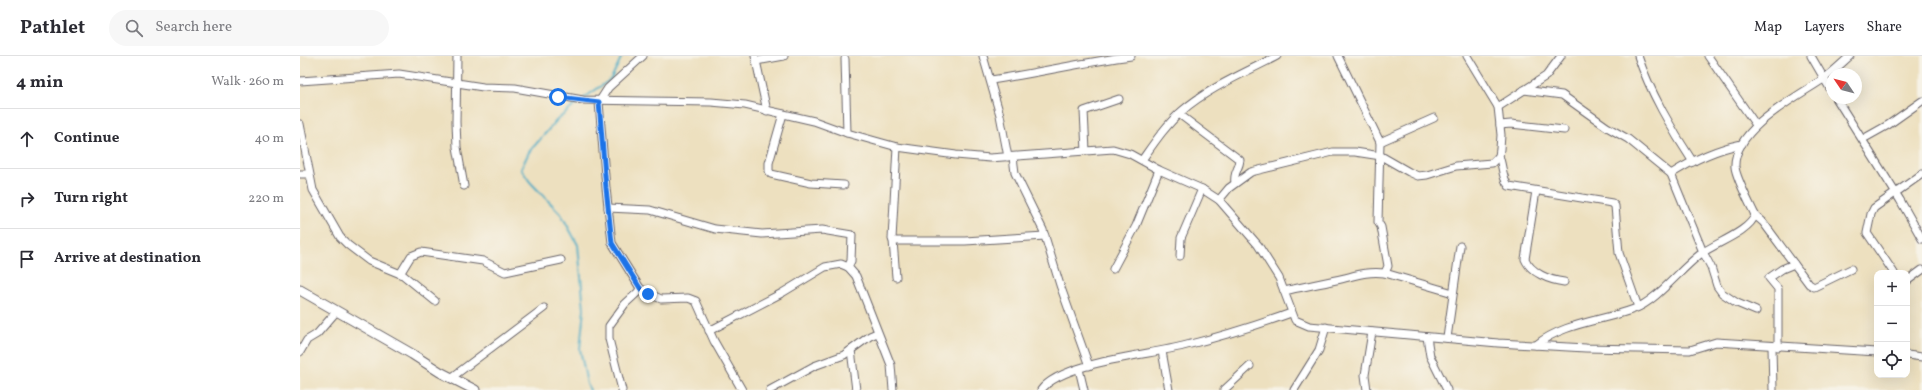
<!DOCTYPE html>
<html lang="en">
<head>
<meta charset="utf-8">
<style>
	:root { --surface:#fff; --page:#f7f7f7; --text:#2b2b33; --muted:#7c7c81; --line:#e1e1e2 }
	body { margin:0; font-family:Vollkorn,serif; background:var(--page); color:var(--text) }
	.controls { position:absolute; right:12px; bottom:12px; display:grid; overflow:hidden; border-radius:8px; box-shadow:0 4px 16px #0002 }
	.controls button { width:36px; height:36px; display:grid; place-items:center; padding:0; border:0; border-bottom:1px solid var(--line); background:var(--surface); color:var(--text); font:20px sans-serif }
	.compass { position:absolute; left:1526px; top:12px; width:36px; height:36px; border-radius:50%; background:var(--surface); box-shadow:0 4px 16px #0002; rotate:305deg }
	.stop { position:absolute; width:12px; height:12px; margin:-9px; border:3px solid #1a73e8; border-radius:50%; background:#fff }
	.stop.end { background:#1a73e8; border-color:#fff; box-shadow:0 1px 4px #0008 }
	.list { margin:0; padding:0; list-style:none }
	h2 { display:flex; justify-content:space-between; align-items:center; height:52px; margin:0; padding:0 16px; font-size:17px }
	h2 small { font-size:13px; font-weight:400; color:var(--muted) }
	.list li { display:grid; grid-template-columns:26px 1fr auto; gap:12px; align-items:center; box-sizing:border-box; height:60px; padding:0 16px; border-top:1px solid var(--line) }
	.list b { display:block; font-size:15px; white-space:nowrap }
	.list em { font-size:13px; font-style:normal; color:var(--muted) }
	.icon { flex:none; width:22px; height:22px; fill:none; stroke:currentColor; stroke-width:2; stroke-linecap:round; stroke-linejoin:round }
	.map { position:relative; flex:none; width:1622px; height:334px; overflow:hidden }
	header { display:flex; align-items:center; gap:24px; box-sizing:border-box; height:56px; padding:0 20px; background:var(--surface); border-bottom:1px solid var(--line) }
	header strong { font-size:19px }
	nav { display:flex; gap:22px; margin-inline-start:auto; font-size:14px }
	.search { width:280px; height:36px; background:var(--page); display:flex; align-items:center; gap:10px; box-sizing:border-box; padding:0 14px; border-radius:22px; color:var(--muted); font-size:15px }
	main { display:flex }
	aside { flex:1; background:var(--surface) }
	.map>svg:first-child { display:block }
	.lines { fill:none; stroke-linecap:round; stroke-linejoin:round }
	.stream { stroke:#44aac4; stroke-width:2 }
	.minor-casing { stroke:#696469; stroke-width:9 }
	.tertiary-casing { stroke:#696469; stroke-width:11 }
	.minor { stroke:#fff; stroke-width:7 }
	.tertiary { stroke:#fff; stroke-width:9 }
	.route { stroke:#1a73e8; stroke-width:5 }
</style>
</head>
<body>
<header>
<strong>Pathlet</strong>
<div class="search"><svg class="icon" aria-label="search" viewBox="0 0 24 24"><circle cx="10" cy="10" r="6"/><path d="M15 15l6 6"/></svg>Search here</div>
<nav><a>Map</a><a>Layers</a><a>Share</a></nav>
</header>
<main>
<aside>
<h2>4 min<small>Walk · 260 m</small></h2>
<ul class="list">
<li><svg class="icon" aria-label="ahead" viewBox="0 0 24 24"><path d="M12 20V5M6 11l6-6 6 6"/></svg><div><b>Continue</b></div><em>40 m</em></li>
<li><svg class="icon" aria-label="right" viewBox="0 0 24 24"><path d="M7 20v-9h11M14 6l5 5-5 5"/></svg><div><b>Turn right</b></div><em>220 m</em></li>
<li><svg class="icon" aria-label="arrive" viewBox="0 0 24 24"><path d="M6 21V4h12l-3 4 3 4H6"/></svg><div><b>Arrive at destination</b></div></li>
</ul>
</aside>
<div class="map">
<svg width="1622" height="334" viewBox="0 0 1622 334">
	<rect width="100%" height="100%" fill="#f7f3e8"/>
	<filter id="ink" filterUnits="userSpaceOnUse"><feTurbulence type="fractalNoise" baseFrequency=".025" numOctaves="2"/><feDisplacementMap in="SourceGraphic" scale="8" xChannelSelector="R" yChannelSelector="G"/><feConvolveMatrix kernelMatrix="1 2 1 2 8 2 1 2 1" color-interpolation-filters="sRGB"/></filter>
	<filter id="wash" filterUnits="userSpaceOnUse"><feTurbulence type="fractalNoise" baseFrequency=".012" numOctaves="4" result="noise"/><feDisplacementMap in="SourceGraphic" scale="16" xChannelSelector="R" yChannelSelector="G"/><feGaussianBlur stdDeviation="0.9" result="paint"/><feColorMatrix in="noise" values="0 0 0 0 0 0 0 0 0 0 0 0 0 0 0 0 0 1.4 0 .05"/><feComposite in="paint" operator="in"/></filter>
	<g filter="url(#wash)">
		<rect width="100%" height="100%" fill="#ede0bf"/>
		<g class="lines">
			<!-- stream -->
			<g class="stream">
				<polyline points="284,42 311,23 322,0"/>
				<polyline points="279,46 257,64 229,96 221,113 230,126 261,158 278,189 284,253 280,293 287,328 290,334"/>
			</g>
		</g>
	</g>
	<g filter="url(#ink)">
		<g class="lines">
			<defs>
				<g id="minor">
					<polyline points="157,0 156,66 157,91 164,130"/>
					<polyline points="343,0 308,32 299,46 306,132 312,187 340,232 348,237 361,243 388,242 396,245 414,285 442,334"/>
					<polyline points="455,0 467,55"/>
					<polyline points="683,0 700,59 708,101"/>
					<polyline points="1038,0 1080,86 1078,166 1081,171 1088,210 1085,217"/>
					<path d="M1338,0C1349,34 1373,76 1393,106"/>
					<polyline points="1408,0 1456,69"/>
					<polyline points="1511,0 1532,36"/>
					<polyline points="545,3 547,77"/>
					<polyline points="456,5 484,0"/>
					<path d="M691,24C738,17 784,6 831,0"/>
					<polyline points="0,25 99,18 183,31 215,32 283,44 411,46 445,49 514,65 547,77 597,91 656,99 690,102 813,93 830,98 859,114 902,133 919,144 958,189 979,222 995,264 1009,270 1198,287 1286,292 1390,294 1416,286 1577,296"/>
					<polyline points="1224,34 1262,39 1307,71 1328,83 1371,118 1403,196 1411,211 1417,230 1422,237 1437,247 1456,255"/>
					<polyline points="1536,42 1600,144 1622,183"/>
					<polyline points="1198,51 1246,20 1261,0"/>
					<polyline points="483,58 469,107 469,115 471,118 511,127 544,129"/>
					<path d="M879,58L940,104C939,114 933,116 935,127"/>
					<polyline points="0,68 13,134 40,181 48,189 69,205 103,219 135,245"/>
					<polyline points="1200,69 1211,68 1264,74"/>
					<polyline points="1563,83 1588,69 1622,45"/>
					<polyline points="1080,86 1134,62"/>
					<polyline points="597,91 592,183 593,185 665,185 745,180"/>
					<polyline points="786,95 784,55 819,43"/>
					<path d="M1199,100C1203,110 1202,123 1209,130L1312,147L1315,150L1319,197L1338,251"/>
					<polyline points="713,101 715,117 743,174 760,229 789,310"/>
					<path d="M842,104C854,87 866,69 882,55C908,32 947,16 977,0"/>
					<polyline points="0,118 9,118"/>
					<path d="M1371,118C1393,104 1417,93 1442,88"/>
					<path d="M1236,135L1225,203C1231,217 1249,224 1264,226"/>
					<polyline points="919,144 929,132 951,116 1033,96 1055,96 1081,100 1109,116 1118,120 1127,119 1156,110 1192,107 1199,100 1200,93 1201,79 1198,51 1167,0"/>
					<polyline points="308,152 350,154 415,173 462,178 522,174 552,179 551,205 548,211"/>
					<polyline points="1455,159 1463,166 1509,228 1514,231 1551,213"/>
					<polyline points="593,185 596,221"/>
					<polyline points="880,200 881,182 902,133"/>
					<polyline points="813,213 836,170 859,114"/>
					<polyline points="1594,217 1567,177 1571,158 1574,152 1622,118"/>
					<polyline points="100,218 111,200 121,196 183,205 205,216 261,204"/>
					<polyline points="1607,225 1622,214"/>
					<path d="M984,235C1001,231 1019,228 1036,224C1055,220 1064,215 1085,217L1153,237"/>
					<polyline points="409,275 482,237 525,211 541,208 548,211 556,220 591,309 593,334"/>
					<polyline points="1127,281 1130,300 1147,334"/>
					<polyline points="1147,282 1160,190"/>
					<path d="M1236,289C1263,267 1302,265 1334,253C1357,245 1381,212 1402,197C1416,187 1450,175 1455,159C1450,148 1436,122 1435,111C1433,74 1496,41 1522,24C1532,17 1541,8 1550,0"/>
					<polyline points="1472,291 1473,334"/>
					<polyline points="1478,291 1478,233 1469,222 1482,213 1494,208"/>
					<polyline points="551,294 556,334"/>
					<polyline points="862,295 869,334"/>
					<polyline points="0,296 7,284 17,278 36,256"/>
					<polyline points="1607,299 1622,301"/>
					<polyline points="779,313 784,334"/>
					<polyline points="151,322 244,252"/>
					<polyline points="322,334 309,283 309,270 325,248 338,236 340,232"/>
					<polyline points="470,334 514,310 544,299 570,280 577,277"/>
					<path d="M741,334C762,306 849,299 883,290C919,281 955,270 991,257"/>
					<polyline points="924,334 950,310"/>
					<polyline points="994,334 1019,294 1026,271"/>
					<polyline points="1067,334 1065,319 1072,276"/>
				</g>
				<polyline id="tertiary" points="0,234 112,298 140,316 175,334"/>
			</defs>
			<!-- minor casing -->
			<use href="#minor" class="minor-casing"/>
			<!-- tertiary casing -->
			<use href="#tertiary" class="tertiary-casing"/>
			<!-- minor -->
			<use href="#minor" class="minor"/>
			<!-- tertiary -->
			<use href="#tertiary" class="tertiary"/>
		</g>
	</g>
	<g class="lines" filter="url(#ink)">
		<!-- route -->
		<polyline class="route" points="258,41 299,46 306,132 312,187 340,232 348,238"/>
	</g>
</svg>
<div class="controls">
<button>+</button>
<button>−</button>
<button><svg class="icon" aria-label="locate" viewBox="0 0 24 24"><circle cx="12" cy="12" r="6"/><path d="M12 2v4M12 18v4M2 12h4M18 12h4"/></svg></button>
</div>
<svg class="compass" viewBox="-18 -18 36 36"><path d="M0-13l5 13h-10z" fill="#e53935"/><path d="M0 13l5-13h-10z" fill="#7c7c81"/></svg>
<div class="stop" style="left:258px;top:41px"></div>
<div class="stop end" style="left:348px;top:238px"></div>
</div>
</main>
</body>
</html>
